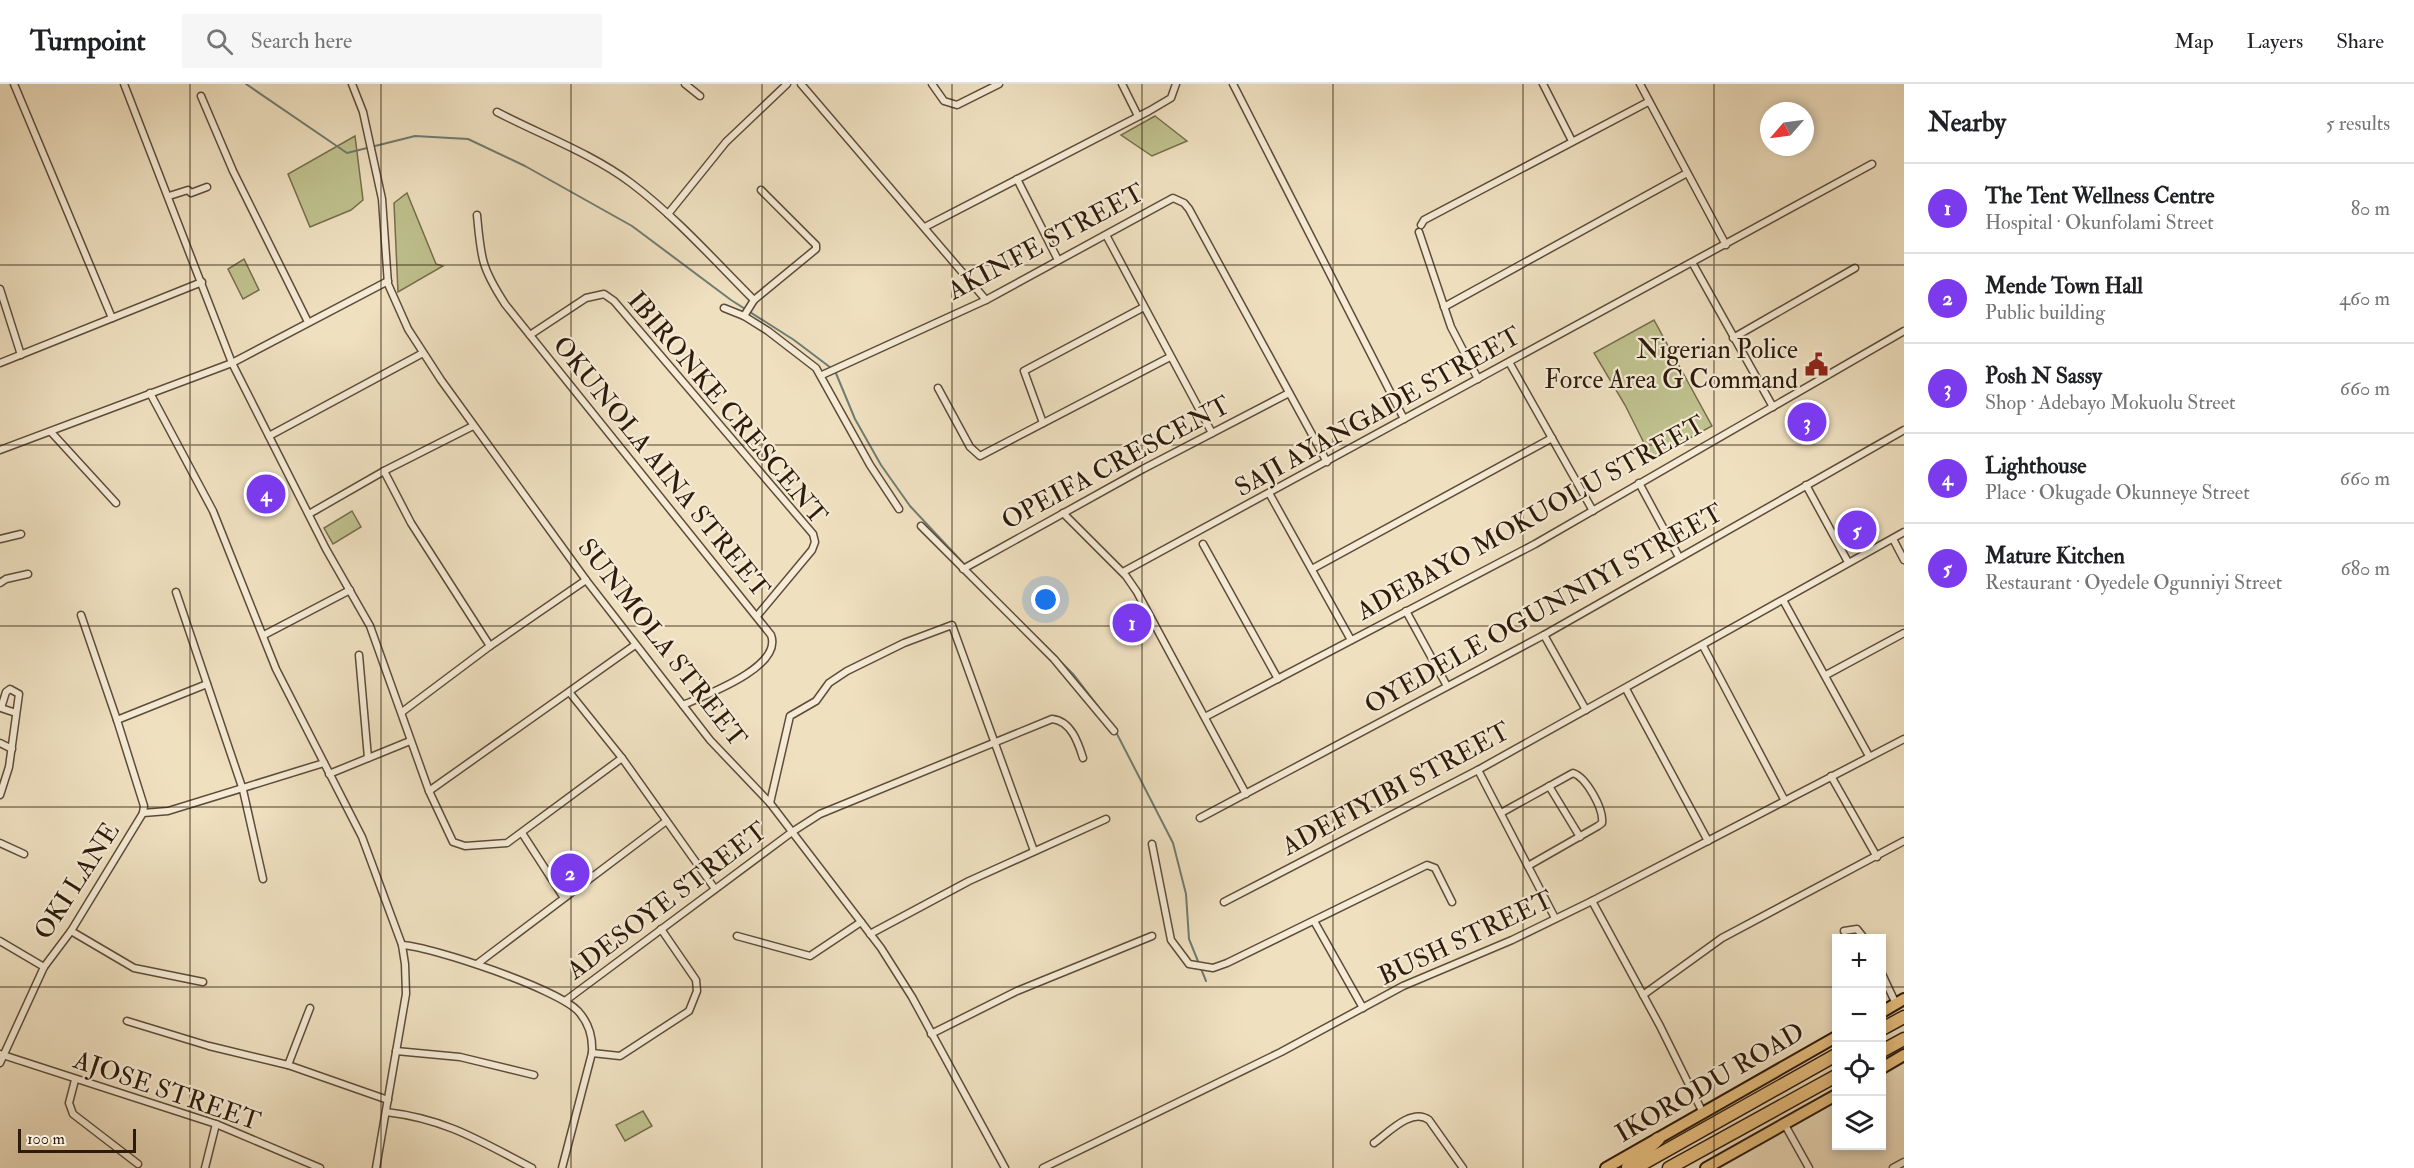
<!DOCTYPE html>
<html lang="en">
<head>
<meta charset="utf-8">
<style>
	:root { --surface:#fff; --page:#f6f6f6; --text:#202124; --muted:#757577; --line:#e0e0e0; --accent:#7c3aed }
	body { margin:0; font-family:"IM FELL Double Pica",serif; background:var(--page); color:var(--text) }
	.controls { position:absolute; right:18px; bottom:18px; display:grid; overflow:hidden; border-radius:0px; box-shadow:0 3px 9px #0003 }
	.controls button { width:54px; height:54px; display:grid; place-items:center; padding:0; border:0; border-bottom:2px solid var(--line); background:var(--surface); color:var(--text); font:30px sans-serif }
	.compass { position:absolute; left:1760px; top:18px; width:54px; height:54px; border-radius:50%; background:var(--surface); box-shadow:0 3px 9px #0003; rotate:242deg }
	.scale { position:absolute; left:18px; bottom:15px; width:118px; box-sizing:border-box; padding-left:6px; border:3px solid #2d1b0b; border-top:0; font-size:16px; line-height:21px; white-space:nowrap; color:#2d1b0b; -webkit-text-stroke:4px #f5ebd6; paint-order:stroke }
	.you { position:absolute; left:1046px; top:516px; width:21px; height:21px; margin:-15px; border:4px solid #fff; border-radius:50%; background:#1a73e8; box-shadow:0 0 0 9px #1a73e833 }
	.badge { display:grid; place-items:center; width:39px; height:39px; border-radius:50%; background:var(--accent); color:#fff; font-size:20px; font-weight:700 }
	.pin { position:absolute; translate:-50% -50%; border:3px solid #fff; box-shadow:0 2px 6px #0006 }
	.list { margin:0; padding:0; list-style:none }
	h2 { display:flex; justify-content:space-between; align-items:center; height:78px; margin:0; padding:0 24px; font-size:26px }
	h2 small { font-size:20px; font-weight:400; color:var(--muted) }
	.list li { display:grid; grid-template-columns:39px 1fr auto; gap:18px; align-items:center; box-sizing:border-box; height:90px; padding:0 24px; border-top:2px solid var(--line) }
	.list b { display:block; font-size:22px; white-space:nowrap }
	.list p { margin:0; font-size:20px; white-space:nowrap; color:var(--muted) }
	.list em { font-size:20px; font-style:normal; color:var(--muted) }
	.icon { flex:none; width:33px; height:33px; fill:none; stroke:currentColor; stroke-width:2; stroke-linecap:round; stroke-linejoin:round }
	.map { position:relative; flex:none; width:1904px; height:1084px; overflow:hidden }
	header { display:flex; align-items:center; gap:36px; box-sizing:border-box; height:84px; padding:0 30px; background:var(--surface); border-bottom:2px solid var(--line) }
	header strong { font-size:28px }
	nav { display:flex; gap:33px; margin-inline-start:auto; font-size:21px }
	.search { width:420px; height:54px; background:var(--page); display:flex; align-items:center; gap:15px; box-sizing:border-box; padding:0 21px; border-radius:0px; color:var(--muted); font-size:22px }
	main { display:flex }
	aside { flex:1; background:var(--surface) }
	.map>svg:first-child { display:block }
	.green { fill:#bfc18e; stroke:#766e4c; stroke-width:1.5 }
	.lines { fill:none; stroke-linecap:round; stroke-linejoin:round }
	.stream { stroke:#6e7c72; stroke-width:2 }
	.minor-casing { stroke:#5e4c38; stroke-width:9 }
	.primary-casing { stroke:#2d1b0b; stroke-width:14 }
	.motorway-casing { stroke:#2d1b0b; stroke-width:15 }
	.minor { stroke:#f5ebd6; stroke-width:6 }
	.primary { stroke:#e8c080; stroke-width:10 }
	.motorway { stroke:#e8c080; stroke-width:12 }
	.grid { fill:none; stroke:#2d1b0b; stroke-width:1.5; stroke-opacity:0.55 }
	.labels { text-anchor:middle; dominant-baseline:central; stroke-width:4.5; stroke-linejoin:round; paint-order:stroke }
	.street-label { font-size:26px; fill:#2d1b0b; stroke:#f5ebd6 }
	.poi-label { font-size:26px; fill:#2d1b0b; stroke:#f5ebd6; text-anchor:end }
</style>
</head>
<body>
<header>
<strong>Turnpoint</strong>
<div class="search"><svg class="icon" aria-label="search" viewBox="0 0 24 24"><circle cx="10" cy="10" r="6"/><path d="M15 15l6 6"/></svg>Search here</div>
<nav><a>Map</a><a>Layers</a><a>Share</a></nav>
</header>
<main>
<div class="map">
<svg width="1904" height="1084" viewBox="0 0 1904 1084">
	<rect width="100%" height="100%" fill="#efe0c0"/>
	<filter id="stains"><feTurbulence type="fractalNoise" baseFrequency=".00333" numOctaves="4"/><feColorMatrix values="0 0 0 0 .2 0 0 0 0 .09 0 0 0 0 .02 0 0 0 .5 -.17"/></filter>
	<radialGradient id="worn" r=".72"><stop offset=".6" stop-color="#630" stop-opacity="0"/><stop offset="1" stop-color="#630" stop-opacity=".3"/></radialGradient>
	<!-- green -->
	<g class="green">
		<polygon points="1155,32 1187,57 1152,72 1121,51"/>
		<polygon points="355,52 363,116 351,126 310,143 288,90"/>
		<polygon points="407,109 436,180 443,182 398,208 394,119"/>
		<polygon points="244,175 259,206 243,215 228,185"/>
		<polygon points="1654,236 1712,342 1652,375 1625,321 1594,269"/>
		<polygon points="352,427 361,443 333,460 324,444"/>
		<polygon points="643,1027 652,1042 625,1057 616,1041"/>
	</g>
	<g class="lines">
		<!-- stream -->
		<g class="stream">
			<polyline points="246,0 347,69 415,52 468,55 525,82 632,142 731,216 794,256 835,287 855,335 881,381 910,422 966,482"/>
			<polyline points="1042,559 1074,591 1114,643"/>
			<polyline points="1116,648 1173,759 1186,810 1189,855 1206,897"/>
		</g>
		<defs>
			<g id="minor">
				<polyline points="14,0 112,234"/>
				<polyline points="124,0 232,279 326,465 370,542 429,707 453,758 465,762 507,759 622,674"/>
				<polyline points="352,0 363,28 382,115 388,200 408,245 441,296 586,496 710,656 770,719 881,864 912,913 1005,1084"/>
				<polyline points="685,0 700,12"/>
				<polyline points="801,0 986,216"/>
				<polyline points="932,0 944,17 957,21 999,0"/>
				<polyline points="1122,0 1138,32"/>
				<polyline points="1233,0 1404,335"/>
				<polyline points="1543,0 1572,57"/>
				<polyline points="1640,0 1726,161"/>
				<polyline points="201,12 233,87 308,238"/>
				<path d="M497,28C541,51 591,69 631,99C676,133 714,176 754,216L744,232"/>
				<polyline points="1017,95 1058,176"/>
				<polyline points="169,112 188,106 191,109 207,103"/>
				<polyline points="668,130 726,58 787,0"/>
				<path d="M477,131C481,174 481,183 505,220L771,551C783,583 706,611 683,621"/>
				<polyline points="1421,141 1424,136 1648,18"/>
				<polyline points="925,143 1149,27 1171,14 1176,0"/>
				<polyline points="1419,148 1451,243 1478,295"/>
				<polyline points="1106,151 1212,349"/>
				<polyline points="1693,180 1773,323"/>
				<polyline points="0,205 21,271"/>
				<polyline points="754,216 816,165 816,161 761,106"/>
				<polyline points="1444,223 1687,89"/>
				<polyline points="724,224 744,232 768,247 816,284 870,381 899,425"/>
				<polyline points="530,251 586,214 604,210 614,217 813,450 815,458 812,466 757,532"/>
				<polyline points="1733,254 1855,184"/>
				<polyline points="1509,278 1593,427"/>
				<polyline points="0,279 202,198"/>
				<polyline points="822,291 986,216 1173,114 1184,119 1189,125 1327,378"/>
				<polyline points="938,304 970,363 980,372 1170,273"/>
				<polyline points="150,309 213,427 276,585 362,753 402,861 405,880 406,910 376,1084"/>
				<polyline points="1043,339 1024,287 1144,223"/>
				<polyline points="51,348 116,419"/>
				<polyline points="269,352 423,269"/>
				<polyline points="0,366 232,279 388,197"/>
				<polyline points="384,387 411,439 490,562"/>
				<polyline points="1639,399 1679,473"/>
				<polyline points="1806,401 1848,478"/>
				<polyline points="1269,409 1351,556"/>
				<polyline points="1063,429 1126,492 1137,508 1246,710"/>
				<polyline points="309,430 384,387 473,342"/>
				<polyline points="921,442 1054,575 1114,647"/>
				<polyline points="0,455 21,450"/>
				<polyline points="1893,455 1904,476"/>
				<polyline points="1203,460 1278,595"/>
				<polyline points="963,485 1143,385 1289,309"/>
				<polyline points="1312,485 1552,354"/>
				<polyline points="1123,488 1872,80"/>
				<polyline points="0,499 6,495 28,490"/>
				<polyline points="176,508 243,706 263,795"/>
				<polyline points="1783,516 1869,672"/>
				<polyline points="1406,527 1447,602"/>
				<polyline points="81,531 117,636"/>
				<polyline points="264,551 350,506"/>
				<polyline points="1544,551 1586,626"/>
				<polyline points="1703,562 1785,717"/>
				<polyline points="359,571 368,674"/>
				<polyline points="1826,591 1904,549"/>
				<polyline points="1626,605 1708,757"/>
				<polyline points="570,609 622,674 715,805"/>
				<polyline points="402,628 490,562 586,496"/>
				<polyline points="1205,633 1535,460 1904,247"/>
				<polyline points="0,659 12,665"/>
				<polyline points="1478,686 1555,834"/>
				<polyline points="329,690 410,657"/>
				<polyline points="1831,692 1877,773"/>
				<polyline points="1549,702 1580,753"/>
				<polyline points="429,707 635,561"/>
				<polyline points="0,711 9,683 19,610 10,605 6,608 1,624 16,629"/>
				<polyline points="770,719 790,632 816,617 829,599 847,587 904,559 952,541 1034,767"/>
				<polyline points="143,729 144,722 117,636 207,600"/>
				<polyline points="143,729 168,727 324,679"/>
				<path d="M1501,729L1573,689C1586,693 1604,725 1602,739L1598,742L1528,782"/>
				<polyline points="1200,734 1544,551 1904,346"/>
				<polyline points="522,749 564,814"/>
				<polyline points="0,759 24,770"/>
				<polyline points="1152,760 1171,856 1189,880 1213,884 1227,879 1427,781 1435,784 1452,818"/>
				<polyline points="1592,817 1660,942 1703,1029"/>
				<polyline points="1224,818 1478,686 1904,448"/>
				<polyline points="1314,837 1363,924"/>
				<polyline points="71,847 134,884 203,898"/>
				<polyline points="1844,847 1857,845 1864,854"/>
				<polyline points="870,850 969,797 1106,735"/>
				<polyline points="737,852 810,872 861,838"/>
				<polyline points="0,857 44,883"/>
				<path d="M402,861C434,863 557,905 578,927C589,939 593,953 592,969L562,1084"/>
				<polyline points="477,880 665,738"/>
				<polyline points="1882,890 1896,920"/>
				<polyline points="1643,911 1722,854 1904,757"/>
				<path d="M565,917L792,748L820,730L1052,635C1071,637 1078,658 1083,674"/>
				<polyline points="127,937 209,962 288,981 388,1016"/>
				<polyline points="931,950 1017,907 1152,852"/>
				<polyline points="396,967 460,973 534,991"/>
				<polyline points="592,969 620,972 689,927 697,907 696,896 661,845"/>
				<polyline points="0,970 216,1040 320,1084"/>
				<polyline points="0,979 44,883 71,847 143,729"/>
				<polyline points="288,981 310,924"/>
				<polyline points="75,996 69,1019 73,1030 138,1080"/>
				<path d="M386,1028C446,1035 480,1057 532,1084"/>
				<polyline points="1785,1041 1809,1084"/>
				<path d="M1374,1059C1388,1049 1412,1023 1429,1036L1463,1084"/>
				<polyline points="205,1084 216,1040"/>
				<polyline points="1043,1084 1281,968 1403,902 1512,856 1592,817 1904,655"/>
				<polyline points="1893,1084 1904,1078"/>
			</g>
			<g id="primary">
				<polyline points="1882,928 1904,915"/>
				<polyline points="1882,984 1904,971"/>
				<polyline points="1606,1084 1836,953"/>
				<polyline points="1706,1084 1836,1011"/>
			</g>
			<g id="motorway">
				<polyline points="1882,945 1904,933"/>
				<polyline points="1882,967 1904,955"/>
				<polyline points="1628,1083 1658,1055"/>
				<polyline points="1635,1084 1836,971"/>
				<polyline points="1669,1084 1836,992"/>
			</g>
		</defs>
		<!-- minor casing -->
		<use href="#minor" class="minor-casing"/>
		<!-- primary casing -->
		<use href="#primary" class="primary-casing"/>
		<!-- motorway casing -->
		<use href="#motorway" class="motorway-casing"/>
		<!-- minor -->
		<use href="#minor" class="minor"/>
		<!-- primary -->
		<use href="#primary" class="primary"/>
		<!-- motorway -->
		<use href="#motorway" class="motorway"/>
	</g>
	<!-- grid -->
	<path class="grid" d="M190,0V1084M381,0V1084M571,0V1084M762,0V1084M952,0V1084M1142,0V1084M1333,0V1084M1523,0V1084M1714,0V1084M0,181H1904M0,361H1904M0,542H1904M0,723H1904M0,903H1836M1882,903H1904"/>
	<!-- icons -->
	<defs>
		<symbol id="civic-bare" viewBox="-9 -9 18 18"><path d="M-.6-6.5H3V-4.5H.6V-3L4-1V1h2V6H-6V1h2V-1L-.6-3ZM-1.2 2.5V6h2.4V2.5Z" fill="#8f2418" stroke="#f5ebd6" stroke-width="2.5" paint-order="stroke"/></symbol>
	</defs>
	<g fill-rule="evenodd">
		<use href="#civic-bare" x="1800" y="264" width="33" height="33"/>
	</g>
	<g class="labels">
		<!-- street labels -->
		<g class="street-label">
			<text transform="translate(1046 158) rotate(-28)">AKINFE STREET</text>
			<text transform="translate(727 324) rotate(50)">IBIRONKE CRESCENT</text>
			<text transform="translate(1378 328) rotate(-29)">SAJI AYANGADE STREET</text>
			<text transform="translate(1116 379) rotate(-28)">OPEIFA CRESCENT</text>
			<text transform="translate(661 383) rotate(51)">OKUNOLA AINA STREET</text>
			<text transform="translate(1531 434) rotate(-29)">ADEBAYO MOKUOLU STREET</text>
			<text transform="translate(1544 525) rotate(-29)">OYEDELE OGUNNIYI STREET</text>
			<text transform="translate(662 559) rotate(52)">SUNMOLA STREET</text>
			<text transform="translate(1396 705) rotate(-28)">ADEFIYIBI STREET</text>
			<text transform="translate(77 797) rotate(-57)">OKI LANE</text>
			<text transform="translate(667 817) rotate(-37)">ADESOYE STREET</text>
			<text transform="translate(1466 854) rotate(-25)">BUSH STREET</text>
			<text transform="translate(1710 999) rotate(-30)">IKORODU ROAD</text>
			<text transform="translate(167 1007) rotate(19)">AJOSE STREET</text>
		</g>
		<!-- poi labels -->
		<g class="poi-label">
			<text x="1798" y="266">Nigerian Police<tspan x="1798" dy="30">Force Area G Command</tspan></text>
		</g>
	</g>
	<rect width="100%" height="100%" filter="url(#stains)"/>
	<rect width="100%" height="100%" fill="url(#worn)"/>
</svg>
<div class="controls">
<button>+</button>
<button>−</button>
<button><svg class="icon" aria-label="locate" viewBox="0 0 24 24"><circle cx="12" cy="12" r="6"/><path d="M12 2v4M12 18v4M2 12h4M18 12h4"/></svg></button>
<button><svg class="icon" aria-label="layers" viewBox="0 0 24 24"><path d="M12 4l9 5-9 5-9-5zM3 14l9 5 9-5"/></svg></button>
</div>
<svg class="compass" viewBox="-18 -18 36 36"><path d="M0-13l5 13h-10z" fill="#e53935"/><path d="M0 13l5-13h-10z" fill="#757577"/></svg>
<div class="scale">100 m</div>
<div class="you"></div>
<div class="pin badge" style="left:1132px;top:539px">1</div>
<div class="pin badge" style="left:570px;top:789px">2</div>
<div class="pin badge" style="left:1807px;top:338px">3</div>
<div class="pin badge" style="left:266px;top:410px">4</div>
<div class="pin badge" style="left:1857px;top:446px">5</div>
</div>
<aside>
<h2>Nearby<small>5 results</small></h2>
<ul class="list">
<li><span class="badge">1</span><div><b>The Tent Wellness Centre</b><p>Hospital · Okunfolami Street</p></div><em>80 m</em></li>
<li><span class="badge">2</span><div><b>Mende Town Hall</b><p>Public building</p></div><em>460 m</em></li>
<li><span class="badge">3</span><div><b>Posh N Sassy</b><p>Shop · Adebayo Mokuolu Street</p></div><em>660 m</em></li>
<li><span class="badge">4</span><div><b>Lighthouse</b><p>Place · Okugade Okunneye Street</p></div><em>660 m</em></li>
<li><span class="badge">5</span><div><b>Mature Kitchen</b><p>Restaurant · Oyedele Ogunniyi Street</p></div><em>680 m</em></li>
</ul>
</aside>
</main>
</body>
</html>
